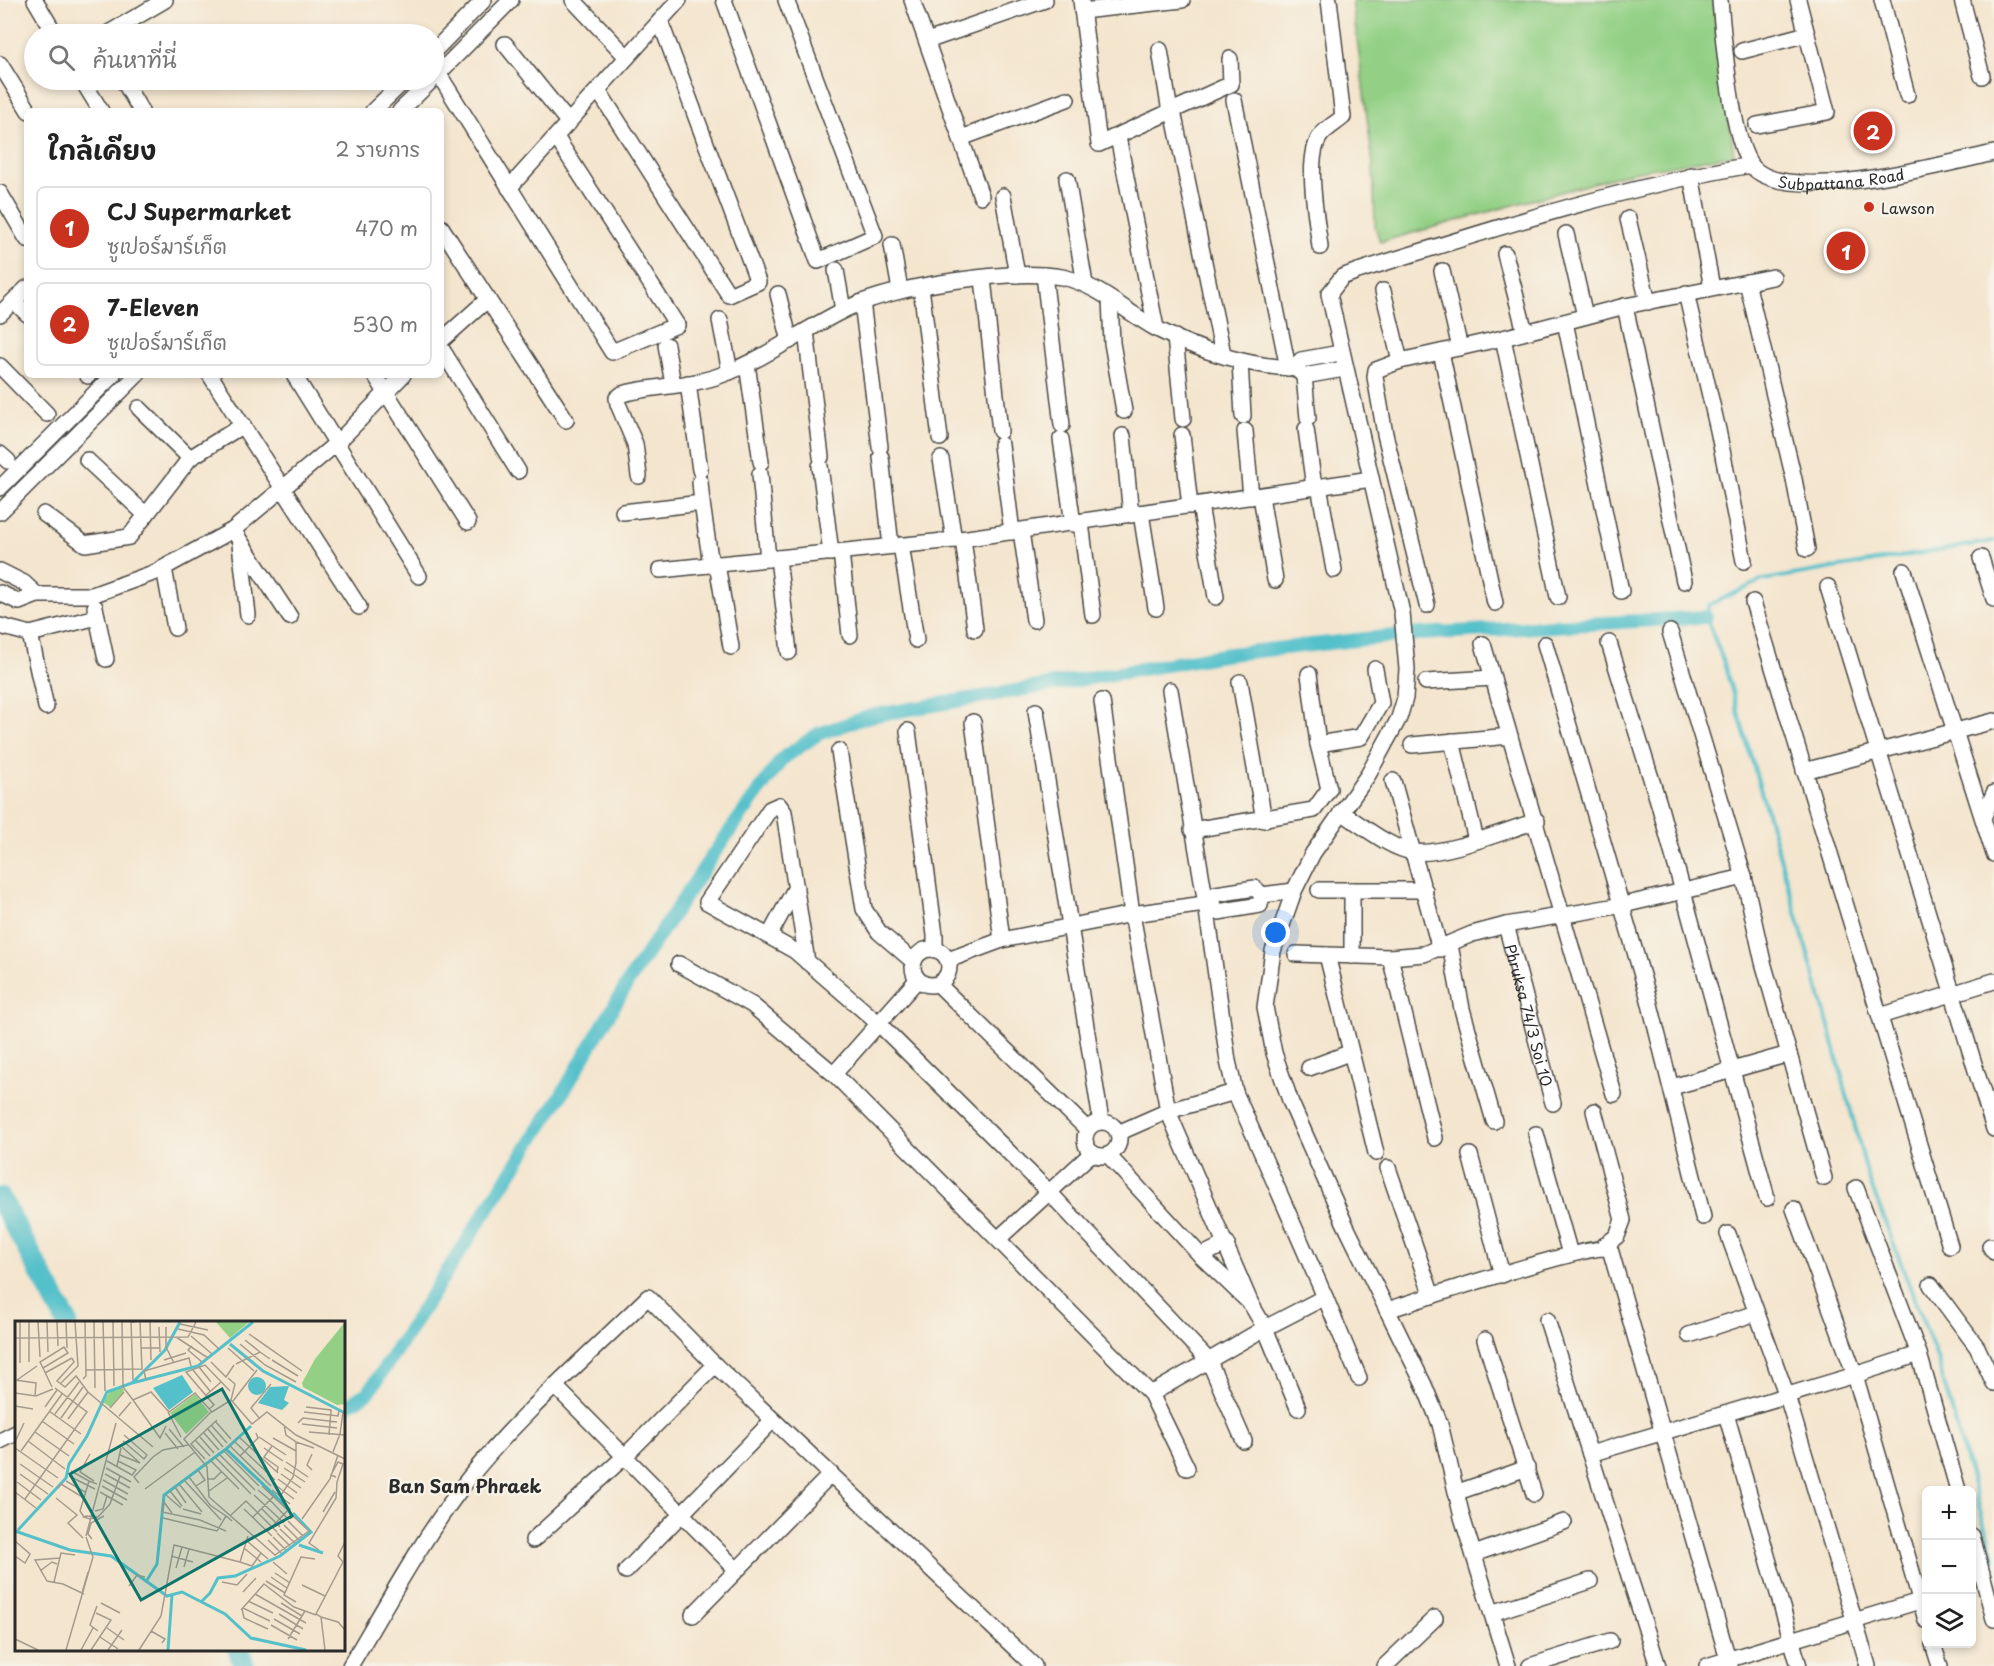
<!DOCTYPE html>
<html lang="th">
<head>
<meta charset="utf-8">
<style>
	:root { --surface:#fff; --page:#f6f6f6; --text:#222; --muted:#767676; --line:#e0e0e0; --accent:#c8321e }
	body { margin:0; font-family:"Playpen Sans","Playpen Sans Thai",sans-serif; background:var(--page); color:var(--text) }
	.controls { position:absolute; right:18px; bottom:18px; display:grid; overflow:hidden; border-radius:9px; box-shadow:0 3px 9px #0003 }
	.controls button { width:54px; height:54px; display:grid; place-items:center; padding:0; border:0; border-bottom:2px solid var(--line); background:var(--surface); color:var(--text); font:30px sans-serif }
	.you { position:absolute; left:1276px; top:933px; width:21px; height:21px; margin:-15px; border:4px solid #fff; border-radius:50%; background:#1a73e8; box-shadow:0 0 0 9px #1a73e833 }
	.badge { display:grid; place-items:center; width:39px; height:39px; border-radius:50%; background:var(--accent); color:#fff; font-size:20px; font-weight:700 }
	.pin { position:absolute; translate:-50% -50%; border:3px solid #fff; box-shadow:0 2px 6px #0006 }
	.list { margin:0; padding:0; list-style:none }
	h2 { display:flex; justify-content:space-between; align-items:center; height:78px; margin:0; padding:0 24px; font-size:26px }
	h2 small { font-size:20px; font-weight:400; color:var(--muted) }
	.list li { display:grid; grid-template-columns:39px 1fr auto; gap:18px; align-items:center; box-sizing:border-box; height:84px; margin:0 12px 12px; padding:0 12px; border:2px solid var(--line); border-radius:9px }
	.list b { display:block; font-size:22px; white-space:nowrap }
	.list p { margin:0; font-size:20px; white-space:nowrap; color:var(--muted) }
	.list em { font-size:20px; font-style:normal; color:var(--muted) }
	.icon { flex:none; width:33px; height:33px; fill:none; stroke:currentColor; stroke-width:2; stroke-linecap:round; stroke-linejoin:round }
	.map { position:relative; flex:none; width:1994px; height:1666px; overflow:hidden }
	.search { position:absolute; background:var(--surface); box-shadow:0 3px 9px #0003; left:24px; top:24px; width:420px; height:66px; display:flex; align-items:center; gap:15px; box-sizing:border-box; padding:0 21px; border-radius:33px; color:var(--muted); font-size:22px }
	.panel { position:absolute; background:var(--surface); box-shadow:0 3px 9px #0003; left:24px; top:108px; width:420px; height:270px; border-radius:9px }
	.map>svg:first-child { display:block }
	.green { fill:#93d085; stroke:#5f7e58; stroke-width:1.5 }
	.lines { fill:none; stroke-linecap:round; stroke-linejoin:round }
	.stream { stroke:#53c0ca; stroke-width:4 }
	.canal { stroke:#53c0ca; stroke-width:14 }
	.river { stroke:#53c0ca; stroke-width:22 }
	.minor-casing { stroke:#494743; stroke-width:18 }
	.minor { stroke:#fff; stroke-width:15 }
	.poi-dot { fill:#c8321e; stroke:#f7f3e8; stroke-width:2 }
	.labels { text-anchor:middle; dominant-baseline:central; stroke-width:5; stroke-linejoin:round; paint-order:stroke }
	.street-label { font-size:15px; fill:#2b2b2b; stroke:#f7f3e8 }
	.poi-label { font-size:15px; fill:#2b2b2b; stroke:#f7f3e8; text-anchor:start }
	.quarter-label { font-size:18px; font-weight:bold; fill:#2b2b2b; stroke:#f7f3e8 }
	.inset-river { fill:none; stroke:#53c0ca; stroke-width:3 }
	.inset-road { fill:none; stroke:#a49b8d; stroke-width:1.5 }
	.view { fill:#0f766e; fill-opacity:0.15; stroke:#0f766e; stroke-width:3 }
	.inset-edge { fill:none; stroke:#2b2b2b; stroke-width:3 }
</style>
</head>
<body>
<div class="map">
<svg width="1994" height="1666" viewBox="0 0 1994 1666">
	<rect width="100%" height="100%" fill="#f7f3e8"/>
	<filter id="ink" filterUnits="userSpaceOnUse"><feTurbulence type="fractalNoise" baseFrequency=".0167" numOctaves="2"/><feDisplacementMap in="SourceGraphic" scale="12" xChannelSelector="R" yChannelSelector="G"/><feConvolveMatrix kernelMatrix="1 2 1 2 8 2 1 2 1" color-interpolation-filters="sRGB"/></filter>
	<filter id="wash" filterUnits="userSpaceOnUse"><feTurbulence type="fractalNoise" baseFrequency=".008" numOctaves="4" result="noise"/><feDisplacementMap in="SourceGraphic" scale="24" xChannelSelector="R" yChannelSelector="G"/><feGaussianBlur stdDeviation="1.35" result="paint"/><feColorMatrix in="noise" values="0 0 0 0 0 0 0 0 0 0 0 0 0 0 0 0 0 1.4 0 .05"/><feComposite in="paint" operator="in"/></filter>
	<g filter="url(#wash)">
		<rect width="100%" height="100%" fill="#f4e5ce"/>
		<!-- green -->
		<polygon class="green" points="1352,0 1713,0 1734,155 1633,172 1380,242 1375,226 1373,164"/>
		<g class="lines">
			<!-- stream -->
			<polyline class="stream" points="1994,541 1763,580 1709,605 1706,617 1723,660 1830,1030 1868,1177 1937,1358 1994,1559"/>
			<!-- canal -->
			<polyline class="canal" points="344,1407 369,1392 565,1089 630,979 714,853 782,759 818,734 870,716 1229,654 1403,635 1706,617"/>
			<!-- river -->
			<g class="river">
				<polyline points="0,1198 67,1322"/>
				<polyline points="239,1650 244,1666"/>
			</g>
		</g>
	</g>
	<g filter="url(#ink)">
		<g class="lines">
			<defs>
				<g id="minor">
					<polyline points="35,0 55,34"/>
					<polyline points="573,0 627,57"/>
					<polyline points="724,0 818,261 875,236 786,0"/>
					<polyline points="912,0 981,196"/>
					<polyline points="1081,0 1099,144 1231,84 1230,59"/>
					<path id="s1" d="M1720,0C1723,36 1731,138 1751,165C1783,208 1947,163 1994,153"/>
					<polyline points="1882,0 1907,95"/>
					<polyline points="1962,0 1982,76"/>
					<polyline points="1082,11 1182,0"/>
					<polyline points="107,34 165,0"/>
					<polyline points="927,41 1045,0"/>
					<polyline points="505,44 569,123"/>
					<polyline points="1160,50 1170,112"/>
					<polyline points="434,51 484,0"/>
					<polyline points="1742,51 1807,34"/>
					<polyline points="0,64 29,111"/>
					<polyline points="438,73 612,352 677,325 556,137"/>
					<polyline points="434,78 511,0"/>
					<polyline points="82,80 101,111"/>
					<polyline points="123,80 141,111"/>
					<polyline points="598,90 729,295 758,282 660,21"/>
					<polyline points="1234,100 1288,368"/>
					<polyline points="373,111 405,80"/>
					<polyline points="400,111 432,80"/>
					<polyline points="1174,116 1223,354"/>
					<polyline points="1757,125 1827,112 1798,0"/>
					<polyline points="961,138 1067,99"/>
					<polyline points="1119,142 1156,328"/>
					<polyline points="1691,175 1712,288"/>
					<polyline points="1067,179 1085,284"/>
					<polyline points="509,188 679,0"/>
					<polyline points="0,193 27,239"/>
					<polyline points="1003,196 1017,275"/>
					<polyline points="1628,219 1648,302"/>
					<polyline points="441,227 566,420"/>
					<polyline points="1566,234 1585,316"/>
					<polyline points="892,245 900,290"/>
					<path d="M1320,247C1317,220 1304,157 1321,135C1327,128 1336,123 1343,117L1329,0"/>
					<polyline points="1505,254 1525,332"/>
					<polyline points="836,270 843,310"/>
					<polyline points="1442,271 1460,348"/>
					<polyline points="1044,275 1062,425"/>
					<polyline points="983,279 1000,431"/>
					<polyline points="1747,282 1794,479 1807,549"/>
					<polyline points="921,287 940,438"/>
					<polyline points="1383,291 1400,361"/>
					<polyline points="1686,293 1718,430 1744,561"/>
					<polyline points="778,294 790,341"/>
					<polyline points="1110,299 1112,343 1124,411"/>
					<polyline points="14,301 27,314"/>
					<polyline points="862,302 880,447"/>
					<polyline points="1625,306 1684,581"/>
					<polyline points="0,314 27,288"/>
					<polyline points="720,320 730,372"/>
					<polyline points="1565,322 1621,591"/>
					<polyline points="806,331 821,457"/>
					<polyline points="1175,337 1183,419"/>
					<polyline points="1503,338 1558,597"/>
					<polyline points="441,341 488,299"/>
					<polyline points="666,345 673,384"/>
					<polyline points="441,348 518,471"/>
					<polyline points="1441,352 1495,603"/>
					<polyline points="1240,361 1243,416"/>
					<polyline points="747,364 761,462"/>
					<polyline points="0,366 47,414"/>
					<polyline points="1295,368 1301,360 1340,353"/>
					<polyline points="87,375 88,376"/>
					<polyline points="210,375 359,607"/>
					<polyline points="294,375 419,576"/>
					<polyline points="375,375 468,522"/>
					<polyline points="1304,376 1308,418"/>
					<polyline points="688,383 700,470"/>
					<polyline points="139,408 190,458"/>
					<polyline points="1306,429 1314,487"/>
					<polyline points="1245,431 1251,497"/>
					<polyline points="1182,435 1190,506"/>
					<polyline points="1123,436 1131,515"/>
					<polyline points="1061,439 1073,524"/>
					<polyline points="1001,445 1012,532"/>
					<polyline points="0,454 8,461"/>
					<polyline points="881,457 891,546"/>
					<polyline points="941,459 954,540"/>
					<polyline points="87,460 146,515"/>
					<polyline points="820,466 831,553"/>
					<polyline points="760,474 768,559"/>
					<path d="M639,476L635,444L618,404L617,398L622,394C655,385 692,387 724,374C768,357 806,328 848,308C894,286 1012,268 1062,277C1097,284 1126,312 1157,329C1199,351 1249,367 1295,368L1304,376L1344,369"/>
					<polyline points="700,482 702,503"/>
					<polyline points="1319,486 1334,570"/>
					<polyline points="0,488 113,375"/>
					<polyline points="1261,496 1275,580"/>
					<polyline points="1200,505 1216,597"/>
					<polyline points="0,512 137,375"/>
					<polyline points="623,512 702,503 711,565"/>
					<polyline points="1141,513 1156,608"/>
					<polyline points="44,514 85,544 129,537 190,458 243,425"/>
					<polyline points="1081,523 1093,615"/>
					<polyline points="233,530 290,617"/>
					<polyline points="1021,531 1034,620"/>
					<polyline points="963,539 975,629"/>
					<polyline points="240,544 248,615"/>
					<polyline points="901,545 916,640"/>
					<polyline points="841,552 850,635"/>
					<polyline points="778,558 789,652"/>
					<polyline points="1981,558 1994,599"/>
					<polyline points="717,564 731,647"/>
					<polyline points="164,568 175,628"/>
					<polyline points="660,570 954,540 1371,479"/>
					<polyline points="0,571 24,583 37,595 19,602 0,593"/>
					<polyline points="1904,571 1994,854"/>
					<polyline points="1828,587 1994,1129"/>
					<polyline points="37,595 92,595 156,572 233,530 338,442 403,375"/>
					<polyline points="1753,602 1950,1246"/>
					<polyline points="1427,605 1385,434 1375,377 1376,370 1400,361 1503,338 1625,306 1773,277"/>
					<polyline points="95,607 106,659"/>
					<polyline points="0,626 30,634 97,617"/>
					<polyline points="1670,632 1744,877 1763,962 1824,1178"/>
					<polyline points="30,634 46,707"/>
					<polyline points="1609,643 1659,804 1767,1198"/>
					<polyline points="1483,644 1614,1094"/>
					<polyline points="1545,644 1648,996 1703,1217"/>
					<polyline points="1240,682 1264,820"/>
					<polyline points="1426,682 1493,678"/>
					<polyline points="1170,690 1206,904 1228,1061 1235,1092 1325,1297"/>
					<polyline points="1102,701 1132,914 1168,1111 1251,1304"/>
					<polyline points="1036,711 1101,1121"/>
					<polyline points="973,722 1002,940"/>
					<polyline points="908,731 935,935 935,950"/>
					<polyline points="1452,741 1476,840"/>
					<polyline points="1318,744 1361,737 1381,703 1375,669"/>
					<polyline points="1412,745 1510,736"/>
					<polyline points="839,751 864,909 879,932 914,962"/>
					<polyline points="1804,771 1994,721"/>
					<polyline points="1393,781 1440,949"/>
					<path d="M1341,812C1360,824 1392,850 1414,852C1445,856 1506,830 1537,821"/>
					<polyline points="1983,818 1994,793"/>
					<polyline points="1192,830 1314,810 1329,789 1318,744 1309,674"/>
					<polyline points="1319,890 1425,890"/>
					<polyline points="1352,890 1352,956"/>
					<polyline points="1262,895 1294,891"/>
					<polyline points="1212,903 1218,912 1260,905 1262,895"/>
					<polyline points="1212,903 1216,894 1255,888 1262,895"/>
					<path id="s2" d="M1506,925L1553,1103"/>
					<polyline points="769,936 796,887"/>
					<polyline points="1450,945 1462,1009 1494,1121"/>
					<circle cx="931" cy="967" r="18"/>
					<polyline points="1296,954 1390,957 1424,954 1472,934 1506,925 1623,905 1744,877"/>
					<polyline points="1327,955 1376,1153"/>
					<polyline points="1390,957 1435,1138"/>
					<polyline points="948,960 1002,940 1132,914 1212,903"/>
					<polyline points="807,962 784,812 779,805 770,809 707,902 795,951 878,1023 1048,1191 1209,1361 1244,1441"/>
					<polyline points="679,964 752,1005 834,1074 1151,1394 1265,1328 1325,1297 1359,1378"/>
					<polyline points="938,984 1087,1129"/>
					<polyline points="1880,1016 1994,981"/>
					<polyline points="1309,1068 1349,1053"/>
					<polyline points="834,1074 918,979"/>
					<polyline points="1672,1087 1789,1054"/>
					<polyline points="1594,1111 1623,1220 1617,1236 1604,1246"/>
					<circle cx="1102" cy="1139" r="17"/>
					<polyline points="1118,1133 1168,1111 1235,1092"/>
					<polyline points="1536,1134 1570,1254"/>
					<polyline points="1108,1155 1201,1256 1251,1304 1265,1328 1298,1408"/>
					<polyline points="1470,1155 1502,1275"/>
					<polyline points="1388,1168 1432,1296"/>
					<polyline points="1856,1188 1919,1354 1958,1490"/>
					<polyline points="1794,1209 1855,1375 1919,1354"/>
					<polyline points="1728,1234 1787,1396 1868,1666"/>
					<polyline points="998,1239 1092,1153"/>
					<polyline points="1990,1246 1994,1252"/>
					<polyline points="1201,1256 1227,1243"/>
					<polyline points="1931,1285 1977,1347 1994,1383"/>
					<path d="M1387,1310C1416,1301 1594,1242 1610,1249L1730,1666"/>
					<polyline points="1547,1320 1658,1666"/>
					<polyline points="1689,1335 1756,1313"/>
					<polyline points="1485,1340 1534,1494"/>
					<polyline points="556,1387 737,1570"/>
					<polyline points="1151,1394 1187,1468"/>
					<polyline points="1726,1414 1799,1666"/>
					<polyline points="0,1441 16,1433"/>
					<polyline points="1590,1454 1855,1375 1926,1620"/>
					<polyline points="1458,1492 1527,1468"/>
					<polyline points="1972,1536 1994,1619"/>
					<polyline points="533,1540 624,1457 715,1365"/>
					<polyline points="1474,1554 1564,1522"/>
					<polyline points="626,1571 773,1420"/>
					<polyline points="1492,1613 1590,1581"/>
					<polyline points="693,1615 831,1474"/>
					<polyline points="1933,1644 1940,1666"/>
					<path d="M350,1666C388,1602 423,1537 469,1478C522,1412 588,1356 648,1297L715,1365L1034,1666"/>
					<polyline points="1385,1666 1435,1618"/>
					<path d="M1508,1666L1462,1517L1440,1424L1424,1385L1344,1222L1291,1103L1274,1053L1265,1007L1273,951L1294,891L1313,853L1368,775L1399,718L1405,698L1407,669L1402,613L1329,294L1342,277L1358,271C1488,231 1617,188 1751,165"/>
					<polyline points="1530,1666 1610,1641"/>
					<polyline points="1707,1666 1926,1599"/>
				</g>
			</defs>
			<!-- minor casing -->
			<use href="#minor" class="minor-casing"/>
			<!-- minor -->
			<use href="#minor" class="minor"/>
		</g>
	</g>
	<!-- markers -->
	<circle class="poi-dot" cx="1869" cy="207" r="6"/>
	<g class="labels">
		<!-- street labels -->
		<g class="street-label">
			<text stroke="none"><textPath href="#s1" startOffset="264">Subpattana Road</textPath></text>
			<text stroke="none"><textPath href="#s2" startOffset="93">Phruksa 74/3 Soi 10</textPath></text>
		</g>
		<!-- poi labels -->
		<g class="poi-label">
			<text x="1881" y="207">Lawson</text>
		</g>
		<!-- quarter labels -->
		<g class="quarter-label">
			<text x="465" y="1485">Ban Sam Phraek</text>
		</g>
	</g>
	<!-- overview -->
	<g transform="translate(15 1321)">
		<rect width="330" height="330" fill="#f4e5ce"/>
		<path d="M201,1H234L215,17ZM330,1V83L322,84L288,66L287,62L300,38ZM107,66L109,70L95,86L88,81L96,69ZM180,73L194,91L171,113L155,92Z" fill="#93d085"/>
		<path d="M167,54L178,71L154,89L138,67ZM233 65a9 9 0 1 1 18 0a9 9 0 1 1-18 0ZM274,65L269,79L274,82L267,89L243,82L255,66Z" fill="#53c0ca"/>
		<path class="inset-river" d="M215,23L248,50L330,92M117,62L183,45L238,1M236,105L211,128L275,189M3,209L51,157L54,143L72,115L92,71L117,62L150,29L165,1M0,210L55,229L96,235L152,275L167,271L210,293L236,317L291,329M284,224L308,232M132,259L142,243L149,174L211,128M186,281L195,272L203,257L220,255L265,235L296,211L278,192M153,329L157,274"/>
		<path class="inset-road" d="M5,1V42M14,1V41M23,1L25,36M32,1L33,31M42,1L43,25M51,1L52,27M79,1L80,67M88,1L90,70M98,1L99,65M107,1L108,66L118,79L136,71L154,91L180,72L197,91L216,79L237,103L252,91L281,114L330,138M135,1L136,39M165,3L193,9M144,6L145,31M151,6V26L159,42M163,8L189,14L204,28M234,13L287,50M176,15L197,33M161,16L193,37M0,17L173,16L181,1M230,19L245,31M225,23L250,44L281,61M177,25L173,29L187,41M126,27H145M213,27L239,50M57,37L59,41L42,60L50,66L61,55L73,71L138,126M149,39L171,32M257,39L283,55M196,41L211,56L219,44M221,43L245,31L255,38M184,46L196,61M28,47L53,32L49,26L25,41L28,47L37,66M71,49L127,48L125,1M178,49L195,70M30,52L57,37M213,57L220,63L216,79M68,58L71,55L70,1M0,59L21,62L20,75M2,59L22,45M118,59L116,1H120M131,59L129,50L174,37L176,45M46,62L63,45L60,1M0,72L21,75L38,68M190,75L206,61M118,79L145,117L151,105M218,80L242,49M0,85L18,88M30,86L42,69M291,86L316,89L314,114M95,87L109,71M194,88L199,84L171,51L190,44L215,70M34,90L66,113M153,91L166,116M196,91L169,118L192,146L194,176L260,234L294,210L278,195L275,198M289,91L323,95L324,90M40,93L64,61M104,95L116,81M46,97L68,66M53,98L73,71M245,98L236,87L256,63M27,100L59,123M200,100L216,118M283,102L288,97L322,101M287,103L322,107M196,104L212,122M192,107L208,126M154,108L169,126M20,111L54,135M188,111L204,129M294,111L330,114M150,112L163,128M185,116L199,132M224,116L263,152M244,116L271,134M258,117L281,130M180,119L195,135M13,120L50,148M108,120L129,138L132,134L109,114M219,120L260,159M0,121L9,102M281,121L299,127M214,124L256,165M257,125L249,136L263,146L262,151M0,127L43,157M249,127L268,140M6,130L47,73M209,130L244,165M318,131L325,113L328,91M75,133L65,151L79,160M297,133L292,144L297,149M105,134L125,142L107,126M205,134L240,169M225,135L243,117L241,112M200,136L236,173M190,138L176,123L202,99M195,139L224,168M92,140L117,154L121,149L103,140M271,141L293,156M5,143L38,166M102,145L106,127M91,147L116,161M269,147L290,161M56,150L74,160M5,153L33,173M90,153L115,167M266,153L286,167M54,155L80,168M174,156L195,184L211,195M321,156L316,154L323,141L328,143L322,161L324,155M192,158H199L207,150M263,158L282,172M88,159L113,173M169,159L206,199M51,160L70,171M2,161L26,179M124,162L119,156L138,136L148,129L173,124M164,163L187,191M259,163L279,178M87,165L112,179M181,165L190,159L183,149M247,165L278,194M160,166L171,182M43,167L46,163L69,177M130,168L180,131M243,169L255,179L259,175M257,169L275,183M155,170L167,185M194,170L212,157M0,171L21,187M85,171L108,184M151,174L166,187M239,174L269,202M266,174L278,156L281,142V121L271,114L269,104M41,177L62,194L53,202L68,217M10,178L72,91L40,67M246,187L265,206M168,188L186,193M229,188L257,215M80,190L88,188L92,175M308,191L320,171M157,192L149,181L147,191L185,199L211,210M216,194L231,180L262,211M69,196L65,190L74,160L82,163M69,196L71,195L83,196L75,198ZM83,196L95,183L105,155M238,196L255,179L273,198M148,197L202,210L211,195L217,200M287,198L315,158L323,134M273,200L288,215M269,204L284,219M265,208L280,222M253,210L273,189M262,212L275,225M71,215L101,102M258,216L271,229M77,218L73,213L76,202L89,195M253,219L266,232M0,220L15,233L10,242L0,235M232,220L253,238M229,227L246,241M304,229L294,222L321,177L322,161M156,235L178,241M45,237L20,239L32,260L48,263L69,273M225,241L237,245L246,232M258,241L272,253M328,241L323,235L330,221M169,246L174,228M161,247L167,226M25,250L37,241L42,243M260,252L275,262M256,256L272,267M251,260L270,272M39,261L46,232L60,234M207,261L222,264L232,253M287,264L310,275M114,265L122,254L130,256M228,271L241,257M67,272L73,251M240,273L291,302M233,280L258,292M281,281L269,274L286,236L300,238M86,282L105,292M266,282L287,295M82,285L75,304L83,310M228,287L255,300M227,288L229,297L253,308M226,289L249,263L279,286L301,294M264,293L288,308M306,296L323,301L330,309M259,298L285,313M256,304L282,319M92,307L109,319M136,310L150,318L147,322M85,316L103,328M0,318L23,329M273,318L290,290M51,329L78,236L71,216M66,329L78,307M76,329L96,299L81,292M93,329L107,309M124,329L146,295L159,224L225,241L233,215M310,329L306,296L301,293L328,241"/>
		<path class="view" d="M207,68L277,195L126,279L55,153Z"/>
		<rect width="330" height="330" class="inset-edge"/>
	</g>
</svg>
<div class="controls">
<button>+</button>
<button>−</button>
<button><svg class="icon" aria-label="layers" viewBox="0 0 24 24"><path d="M12 4l9 5-9 5-9-5zM3 14l9 5 9-5"/></svg></button>
</div>
<div class="you"></div>
<div class="pin badge" style="left:1846px;top:251px">1</div>
<div class="pin badge" style="left:1873px;top:131px">2</div>
<div class="search"><svg class="icon" aria-label="search" viewBox="0 0 24 24"><circle cx="10" cy="10" r="6"/><path d="M15 15l6 6"/></svg>ค้นหาที่นี่</div>
<section class="panel">
<h2>ใกล้เคียง<small>2 รายการ</small></h2>
<ul class="list">
<li><span class="badge">1</span><div><b>CJ Supermarket</b><p>ซูเปอร์มาร์เก็ต</p></div><em>470 m</em></li>
<li><span class="badge">2</span><div><b>7-Eleven</b><p>ซูเปอร์มาร์เก็ต</p></div><em>530 m</em></li>
</ul>
</section>
</div>
</body>
</html>
